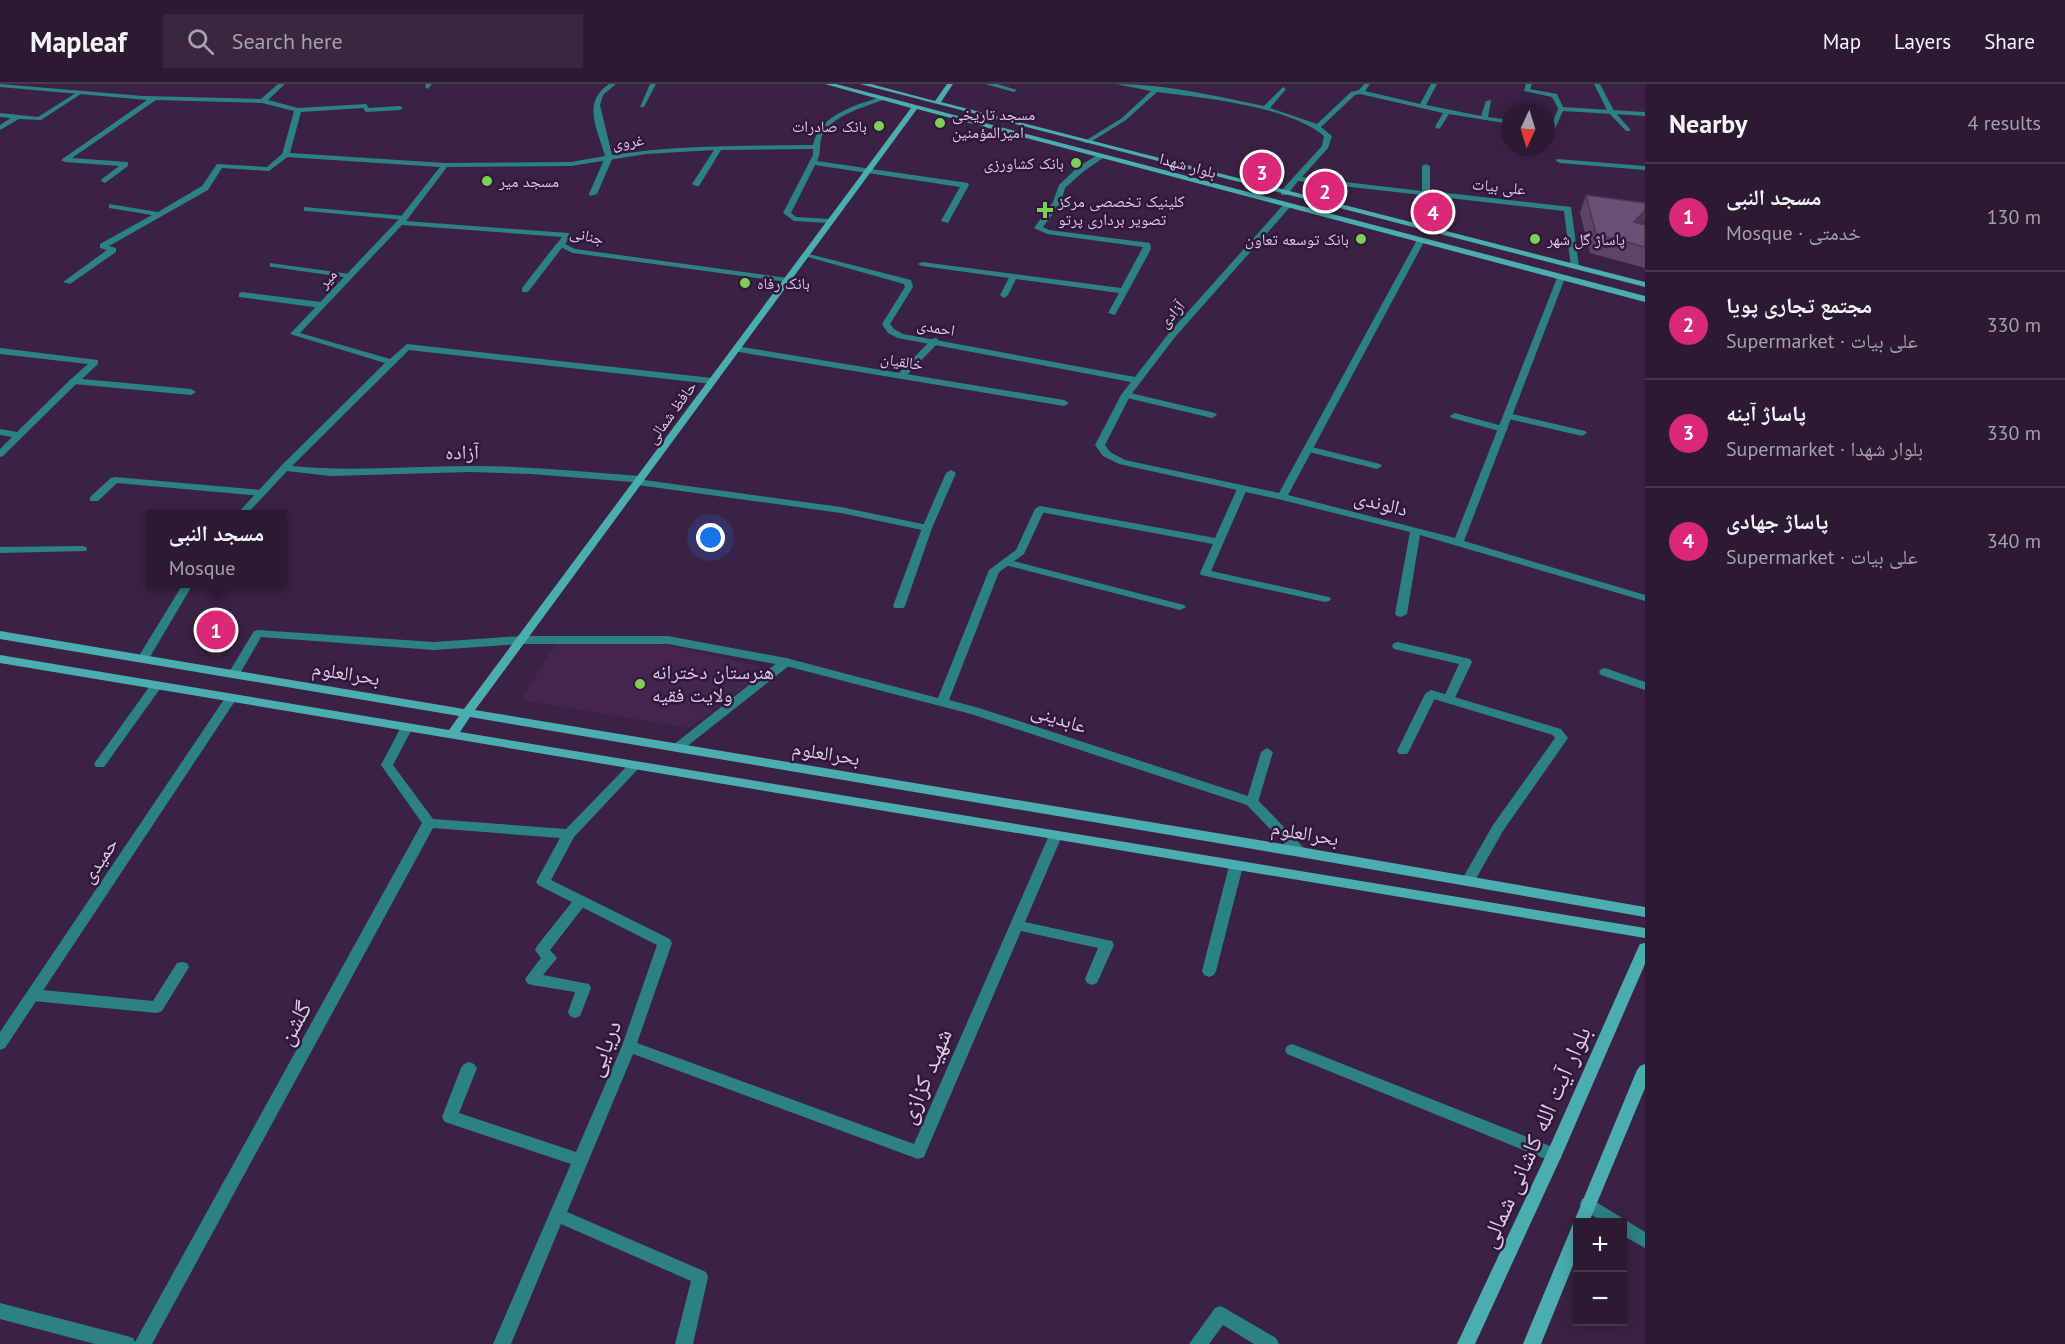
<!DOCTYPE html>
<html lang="en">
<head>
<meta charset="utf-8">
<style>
	:root { --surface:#2c1a33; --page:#38273f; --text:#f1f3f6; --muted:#a6a1ac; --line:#48384e; --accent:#db2777 }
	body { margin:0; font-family:"PT Sans","Noto Naskh Arabic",sans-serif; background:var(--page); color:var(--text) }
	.controls { position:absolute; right:18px; bottom:18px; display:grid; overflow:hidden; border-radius:0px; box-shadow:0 3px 15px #0003 }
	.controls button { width:54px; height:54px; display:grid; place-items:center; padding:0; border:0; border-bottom:2px solid var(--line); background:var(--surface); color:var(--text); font:30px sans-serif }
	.compass { position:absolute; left:1501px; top:18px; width:54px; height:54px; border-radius:50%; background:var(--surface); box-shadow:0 3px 15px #0003; rotate:184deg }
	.you { position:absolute; left:711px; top:454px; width:21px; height:21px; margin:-15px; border:4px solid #fff; border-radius:50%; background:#1a73e8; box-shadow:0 0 0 9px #1a73e833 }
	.badge { display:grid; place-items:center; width:39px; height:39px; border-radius:50%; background:var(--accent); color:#fff; font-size:20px; font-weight:700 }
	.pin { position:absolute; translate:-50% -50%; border:3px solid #fff; box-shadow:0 2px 6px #0006 }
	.popup { position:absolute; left:146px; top:426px; width:141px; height:78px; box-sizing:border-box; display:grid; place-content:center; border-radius:0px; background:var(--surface); filter:drop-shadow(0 2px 4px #0005); font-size:20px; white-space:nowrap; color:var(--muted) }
	.popup b { font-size:22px; color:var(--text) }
	.popup::after { content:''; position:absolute; left:50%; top:100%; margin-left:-12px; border:12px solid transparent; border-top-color:var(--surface) }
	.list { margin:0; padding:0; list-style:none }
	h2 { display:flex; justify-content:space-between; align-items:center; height:78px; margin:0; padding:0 24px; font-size:26px }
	h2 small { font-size:20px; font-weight:400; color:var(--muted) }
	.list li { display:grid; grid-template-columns:39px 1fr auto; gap:18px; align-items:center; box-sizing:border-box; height:108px; padding:0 24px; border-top:2px solid var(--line) }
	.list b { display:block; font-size:22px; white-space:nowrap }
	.list p { margin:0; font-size:20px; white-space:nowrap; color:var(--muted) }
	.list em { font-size:20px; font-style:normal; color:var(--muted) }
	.icon { flex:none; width:33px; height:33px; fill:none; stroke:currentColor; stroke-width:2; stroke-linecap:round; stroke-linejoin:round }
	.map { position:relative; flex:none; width:1645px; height:1260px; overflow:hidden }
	header { display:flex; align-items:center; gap:36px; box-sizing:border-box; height:84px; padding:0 30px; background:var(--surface); border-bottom:2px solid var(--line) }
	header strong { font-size:28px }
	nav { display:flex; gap:33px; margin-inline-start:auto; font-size:21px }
	.search { width:420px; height:54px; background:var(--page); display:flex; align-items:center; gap:15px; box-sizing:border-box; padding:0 21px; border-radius:0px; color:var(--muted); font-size:22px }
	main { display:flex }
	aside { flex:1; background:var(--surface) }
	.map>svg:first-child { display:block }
	.built { fill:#43254e }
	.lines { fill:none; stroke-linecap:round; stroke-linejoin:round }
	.lane { fill:#2c8283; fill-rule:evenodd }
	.street { fill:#2c8283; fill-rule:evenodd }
	.secondary { fill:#4aadae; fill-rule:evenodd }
	.wall { fill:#5c4565 }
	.shaded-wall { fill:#4b3853 }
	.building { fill:#6b5076; stroke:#4b3853; stroke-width:1.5 }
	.poi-dot { fill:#7ed053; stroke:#31183a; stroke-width:2 }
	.labels { text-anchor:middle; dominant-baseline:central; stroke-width:5; stroke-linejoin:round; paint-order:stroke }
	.far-poi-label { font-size:16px; fill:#dccce2; stroke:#31183a; text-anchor:start }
	.far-street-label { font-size:16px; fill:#dccce2; stroke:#31183a }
	.street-label { font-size:20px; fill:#dccce2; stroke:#31183a }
	.poi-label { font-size:20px; fill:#dccce2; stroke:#31183a; text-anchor:start }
	.near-street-label { font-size:24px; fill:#dccce2; stroke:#31183a }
</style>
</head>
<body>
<header>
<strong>Mapleaf</strong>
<div class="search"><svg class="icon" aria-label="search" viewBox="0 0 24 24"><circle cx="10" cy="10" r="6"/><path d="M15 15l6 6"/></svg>Search here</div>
<nav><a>Map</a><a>Layers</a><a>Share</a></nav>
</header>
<main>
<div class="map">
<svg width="1645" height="1260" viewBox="0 0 1645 1260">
	<rect width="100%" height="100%" fill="#3b2244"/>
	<!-- built -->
	<polygon class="built" points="588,556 669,561 769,585 689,644 521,616 557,557"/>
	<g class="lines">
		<!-- lane -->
		<g class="lane">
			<polygon points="426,0 432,0 428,5 425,3"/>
			<polygon points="650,0 656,0 644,23 640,23"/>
			<polygon points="1526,0 1532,0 1530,5 1557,10 1564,25 1559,26 1552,13 1524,7"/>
			<polygon points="1594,0 1600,0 1614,27 1630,45 1630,47 1626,47 1608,28"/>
			<polygon points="79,7 84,8 41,36 19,35 0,46 0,41 11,34 0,33 0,29 38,33"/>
			<polygon points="283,69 290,71 269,87 222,84 208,106 109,162 116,164 116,168 70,200 63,198 107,166 100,164 100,160 152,131 109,124 109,120 158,128 202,102 217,80 267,83"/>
			<polygon points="606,71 613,73 597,110 590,112 589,110"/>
			<polygon points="304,123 405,132 409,134 405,136 307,127 304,127"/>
			<polygon points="557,159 564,161 528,208 522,208 522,204"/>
			<polygon points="270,179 350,190 354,192 350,194 273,183 270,183"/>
			<polygon points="242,208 321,218 325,221 321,224 239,213 239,209"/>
			<polygon points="935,254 938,255 938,259 904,294 898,294 898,290 932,255"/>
			<polygon points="0,264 98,276 98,280 82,295 191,305 196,308 191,311 74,300 69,297 88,280 0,270"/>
			<polygon points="1126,308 1215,329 1217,331 1212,334 1123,313 1121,311"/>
			<polygon points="1455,329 1506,343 1508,345 1503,348 1452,334 1450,332"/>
			<polygon points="1508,329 1585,347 1587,349 1582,352 1505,334 1503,332"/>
			<polygon points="1308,362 1380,380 1382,382 1377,385 1305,367 1303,365"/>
			<polygon points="951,386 956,389 932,444 905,522 903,524 895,524 893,522 922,444 946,389"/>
			<polygon points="115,393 262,406 267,409 262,412 117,399 98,417 90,417 90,413 111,394"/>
			<polygon points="1242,402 1247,405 1211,487 1329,513 1331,515 1329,517 1325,518 1201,491 1200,489 1213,460 1040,428 1035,425 1040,422 1215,454 1237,405"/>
			<polygon points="82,462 86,463 87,465 86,467 0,469 0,463"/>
			<polygon points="1005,475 1184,521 1186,523 1180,526 1001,480 1000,478"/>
			<polygon points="1398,558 1470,575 1472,578 1453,618 1445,618 1443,615 1459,580 1394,565 1392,562 1394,559"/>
			<polygon points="786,574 790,575 792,578 790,581 681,667 673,667 671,664 673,661 782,575"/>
			<polygon points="1605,584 1645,598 1645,606 1601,591 1599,588 1601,585"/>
			<polygon points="1431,606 1437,610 1409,667 1407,670 1399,670 1397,667 1425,610"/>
			<polygon points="1267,664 1273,668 1258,718 1257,721 1247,721 1246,718 1261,668"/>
			<polygon points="581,812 586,813 588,817 550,866 557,874 543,891 589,900 591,904 580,932 575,934 570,932 568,928 575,908 532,901 527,899 525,895 541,874 535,866 537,862 576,813"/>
			<polygon points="182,878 187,879 189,883 162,927 157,929 33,917 28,915 26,911 28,907 33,905 153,917 177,879"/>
		</g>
		<!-- street -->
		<g class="street">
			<path d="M0,0L143,12L261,15L278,0H285L268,16L298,24L366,20L369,24L400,22L403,24L400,26L366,28L363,24L301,28L290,69L445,79L571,78L605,72C598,46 581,19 609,0H616L603,11L600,21L612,71C679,61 746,62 813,61C818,37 841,27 862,19C870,17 878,13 885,13V15C866,23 834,30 823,50C818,59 822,68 817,77L968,99L969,101L948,139L941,137L960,103L815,81L791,129L796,133L830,135L834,137L830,139L794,137L783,129L813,71V65L721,66L699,102H696L692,100L714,66L646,70L571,82L447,83L406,137L568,149L572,151L565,160L575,165L787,194L791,196L787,198L573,169L556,161L562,153L402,141L300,249L390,275L407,260L712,294L717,297L712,300L409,266L292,382C351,388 411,382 471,382C527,382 584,388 640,392L644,393V396L841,423L927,441L932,444L927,447L841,429L638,401L633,398L531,390L471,388L330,392L287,387L247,430H237L283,380L385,279L290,250L399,135L440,83L286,73L282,71L294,27L262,19L156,16L72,74L128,78V82L105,99L101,97L102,95L119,82L65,78L61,76L147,16L0,3Z"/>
			<polygon points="985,0 997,0 1017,6 1014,8"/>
			<path d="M1116,0C1165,0 1216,12 1264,22L1283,3L1286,5L1270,24L1317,40L1351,8L1359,6L1364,0H1370L1365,7L1420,20L1431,0H1437L1426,21L1481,32L1486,17L1491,16L1488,33L1510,36V40L1449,30L1440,44L1438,45L1435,43L1443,29L1360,10L1355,11L1321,43L1332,52L1328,64L1302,93L1422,107V82L1426,80L1430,82V107L1571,123L1579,183L1575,185L1571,183L1564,127L1298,97L1287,111H1281V107L1322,62L1324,52C1289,22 1204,14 1157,8L1126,36L1089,59H1085V57L1122,34L1151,7Z"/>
			<polygon points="1561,23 1645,28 1645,32 1563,27 1555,45 1546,45 1546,41 1551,42 1558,25"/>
			<polygon points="1099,70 1106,72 1084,87 1065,104 1061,118 1043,143 1049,146 1150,159 1151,165 1115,231 1108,229 1119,209 1016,195 1008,211 1004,214 1000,211 1009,194 922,182 918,180 922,178 1121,204 1143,163 1047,150 1034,144 1053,118 1059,101 1078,83"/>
			<polygon points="1557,75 1645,82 1645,86 1560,79 1556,77"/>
			<polygon points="1284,120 1291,122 1175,253 1130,312 1105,361 1110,368 1125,376 1279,409 1417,156 1424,154 1425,156 1288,411 1455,454 1557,194 1564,192 1565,194 1464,457 1645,511 1645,517 1420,451 1407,530 1401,533 1397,532 1395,530 1410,448 1282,416 1119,380 1103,372 1095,361 1121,311 1131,298 898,254 888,249 882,240 905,203 904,200 801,171 805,169 911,196 913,203 890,240 894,245 903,250 1135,293 1169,249"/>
			<polygon points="736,262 1064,316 1069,319 1064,322 733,267 732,265"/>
			<polygon points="74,294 79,297 77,299 3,372 0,373 0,365 12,353 0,351 0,345 17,348 71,295"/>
			<polygon points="1040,422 1045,425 1024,470 999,488 949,616 979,624 1257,715 1305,765 1307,768 1305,771 1295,771 1247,721 971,630 786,582 668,560 521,560 434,566 261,553 238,593 230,593 228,590 254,547 258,546 434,558 521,552 668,552 786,574 938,614 989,486 1016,466 1035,425"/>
			<polygon points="183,500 193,500 147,578 139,578 137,575"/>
			<polygon points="156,598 162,602 104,683 96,683 94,680 96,677 152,599"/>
			<polygon points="1431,606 1561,645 1568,654 1503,747 1473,800 1463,800 1461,797 1493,741 1555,654 1553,651 1427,613 1425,610"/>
			<polygon points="231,610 237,614 235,617 5,964 0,966 0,948 227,611"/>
			<polygon points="407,639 413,643 393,681 433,735 566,745 631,678 639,678 641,681 639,684 574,753 551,796 670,855 672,859 637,959 914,1060 1050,749 1060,749 1062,752 1025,838 1107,856 1112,857 1114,861 1097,899 1092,901 1087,899 1085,895 1098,864 1021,847 926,1068 924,1073 918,1075 633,970 567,1128 706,1188 708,1193 693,1260 675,1260 691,1197 561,1140 511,1260 493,1260 571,1080 445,1038 442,1033 461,984 464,980 469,978 474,980 477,984 459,1029 576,1068 622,962 657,861 538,801 536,798 560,754 433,744 152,1260 95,1260 0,1235 0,1219 127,1252 133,1254 135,1258 422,739 381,681 401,643"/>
			<polygon points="1236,777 1241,779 1243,782 1216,887 1214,891 1209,893 1204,891 1202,887 1229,782 1231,779"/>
			<polygon points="1292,960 1560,1066 1562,1071 1560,1076 1554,1078 1548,1076 1287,970 1285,966 1287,962"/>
			<polygon points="1588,1113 1645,1148 1645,1164 1622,1151 1622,1138 1603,1138 1582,1125 1580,1120 1582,1115"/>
			<polygon points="1221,1222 1276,1254 1279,1260 1254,1260 1223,1241 1209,1260 1189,1260 1215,1224"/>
		</g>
		<!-- secondary -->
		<g class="secondary">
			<polygon points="825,0 836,0 1645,212 1645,218 917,25 475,626 1300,763 1645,823 1645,833 1300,773 470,633 460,648 1645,844 1645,854 0,579 0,571 449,646 459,632 0,555 0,547 464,625 911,24"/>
			<polygon points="860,0 871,0 935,17 947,0 953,0 941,18 1645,198 1645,203"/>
			<polygon points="1645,859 1645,880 1562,1071 1475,1260 1457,1260 1546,1071 1638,864 1640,860"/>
			<polygon points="1645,980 1645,1004 1589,1138 1578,1138 1578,1169 1541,1260 1523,1260 1637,986 1640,982"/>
		</g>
	</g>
	<!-- wall -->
	<polygon class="wall" points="1586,111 1645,119 1645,136 1642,141 1645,141 1645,184 1590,169 1580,129"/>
	<!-- shaded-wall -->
	<polygon class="shaded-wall" points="1645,126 1644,138 1628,157 1634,138"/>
	<!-- building -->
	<polygon class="building" points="1586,111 1645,119 1645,126 1634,138 1645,141 1645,163 1596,150"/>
	<!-- markers -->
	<g class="poi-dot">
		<circle cx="940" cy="39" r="6"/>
		<circle cx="879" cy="42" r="6"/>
		<circle cx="1076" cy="79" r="6"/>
		<circle cx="487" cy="97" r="6"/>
		<path d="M1042 117h6v6h6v6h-6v6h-6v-6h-6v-6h6z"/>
		<circle cx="1361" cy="155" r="6"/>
		<circle cx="1535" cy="155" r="6"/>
		<circle cx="745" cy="199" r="6"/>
		<circle cx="640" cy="600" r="6"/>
	</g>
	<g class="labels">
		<!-- far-poi labels -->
		<g class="far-poi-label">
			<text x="952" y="30">مسجد تاریخی<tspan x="952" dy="18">امیرالمؤمنین</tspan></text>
			<text x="867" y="42" text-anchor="end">بانک صادرات</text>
			<text x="1064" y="79" text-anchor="end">بانک کشاورزی</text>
			<text x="499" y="97">مسجد میر</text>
			<text x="1058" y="117">کلینیک تخصصی مرکز<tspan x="1058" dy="18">تصویر برداری پرتو</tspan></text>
			<text x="1349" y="155" text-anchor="end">بانک توسعه تعاون</text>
			<text x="1547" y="155">پاساژ گل شهر</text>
			<text x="757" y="199">بانک رفاه</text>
		</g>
		<!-- far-street labels -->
		<g class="far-street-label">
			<text transform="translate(628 57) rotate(-7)">غروی</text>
			<text transform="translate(1188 81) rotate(15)">بلوار شهدا</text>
			<text transform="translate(1499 102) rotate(6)">علی بیات</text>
			<text transform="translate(587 151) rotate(13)">جنانی</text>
			<text transform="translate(327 194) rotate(-46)">میر</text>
			<text transform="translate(1171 230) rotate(-49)">آزادی</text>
			<text transform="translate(936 243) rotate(10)">احمدی</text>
			<text transform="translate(902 277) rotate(9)">خالقیان</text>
			<text transform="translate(671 328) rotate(-54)">حافظ شمالی</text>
		</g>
		<!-- street labels -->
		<g class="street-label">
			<text transform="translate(462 368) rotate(-1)">آزاده</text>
			<text transform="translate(1381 419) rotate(14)">دالوندی</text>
			<text transform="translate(346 589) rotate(9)">بحرالعلوم</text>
			<text transform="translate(1059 634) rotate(18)">عابدینی</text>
			<text transform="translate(826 669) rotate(9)">بحرالعلوم</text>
			<text transform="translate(1305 749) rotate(10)">بحرالعلوم</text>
			<text transform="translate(99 776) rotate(-56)">حمیدی</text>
		</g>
		<!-- poi labels -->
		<g class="poi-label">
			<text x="652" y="588">هنرستان دخترانه<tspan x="652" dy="23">ولایت فقیه</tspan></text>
		</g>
		<!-- near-street labels -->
		<g class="near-street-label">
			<text transform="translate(294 939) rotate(-61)">گلشن</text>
			<text transform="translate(603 964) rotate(-68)">دریایی</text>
			<text transform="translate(925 992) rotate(-67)">شهید کزازی</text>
			<text transform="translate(1535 1053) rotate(-66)">بلوار آیت الله کاشانی شمالی</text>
		</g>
	</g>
</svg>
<div class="controls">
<button>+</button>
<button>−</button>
</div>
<svg class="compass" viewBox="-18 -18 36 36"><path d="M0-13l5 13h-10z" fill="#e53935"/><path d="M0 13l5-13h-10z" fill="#a6a1ac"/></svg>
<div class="you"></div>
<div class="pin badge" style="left:216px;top:546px">1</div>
<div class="popup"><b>مسجد النبی</b>Mosque</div>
<div class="pin badge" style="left:1325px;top:107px">2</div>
<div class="pin badge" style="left:1262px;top:88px">3</div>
<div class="pin badge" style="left:1433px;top:128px">4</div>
</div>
<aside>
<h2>Nearby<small>4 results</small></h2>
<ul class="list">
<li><span class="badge">1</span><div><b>مسجد النبی</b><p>Mosque · خدمتی</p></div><em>130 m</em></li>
<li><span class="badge">2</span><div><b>مجتمع تجاری پویا</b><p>Supermarket · علی بیات</p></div><em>330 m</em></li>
<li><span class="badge">3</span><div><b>پاساژ آینه</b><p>Supermarket · بلوار شهدا</p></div><em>330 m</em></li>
<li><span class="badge">4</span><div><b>پاساژ جهادی</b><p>Supermarket · علی بیات</p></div><em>340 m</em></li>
</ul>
</aside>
</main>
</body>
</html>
